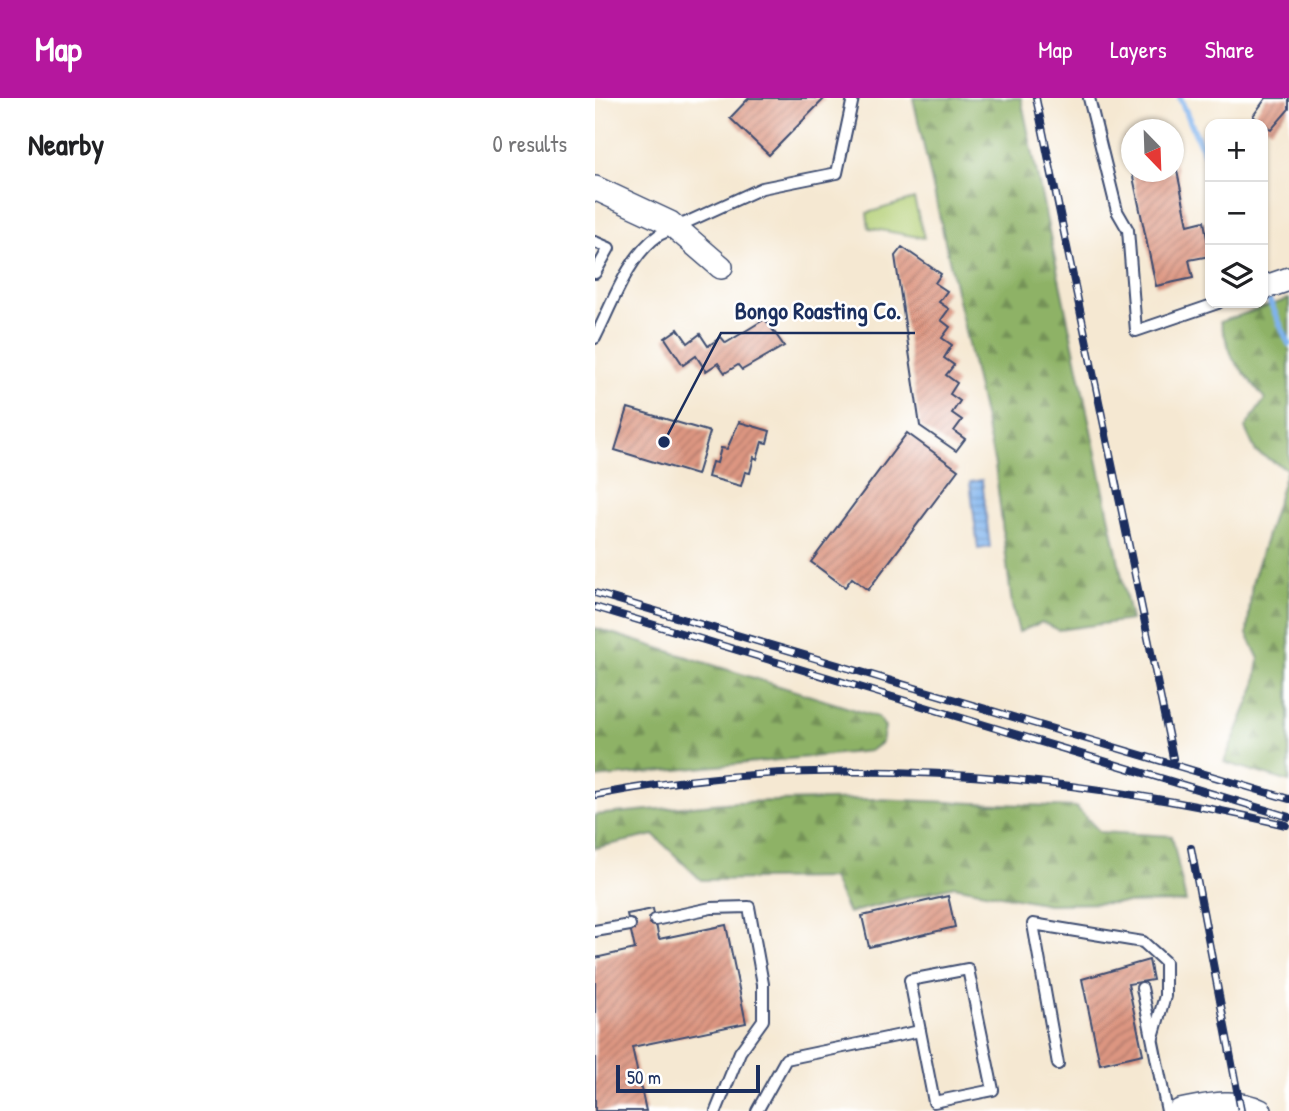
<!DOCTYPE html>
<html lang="en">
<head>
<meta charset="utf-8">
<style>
	:root { --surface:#fff; --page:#f2f2f2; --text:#202124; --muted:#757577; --line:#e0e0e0; --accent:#b5179e }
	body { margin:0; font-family:"Patrick Hand",sans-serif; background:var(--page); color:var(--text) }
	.controls { position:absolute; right:21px; top:21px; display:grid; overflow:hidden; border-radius:14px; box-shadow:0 2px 5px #0004 }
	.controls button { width:63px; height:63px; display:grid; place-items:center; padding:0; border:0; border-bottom:2px solid var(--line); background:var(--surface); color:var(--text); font:35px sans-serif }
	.compass { position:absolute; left:526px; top:21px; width:63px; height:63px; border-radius:50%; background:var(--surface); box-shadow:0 2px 5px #0004; rotate:157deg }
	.scale { position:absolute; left:21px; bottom:18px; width:144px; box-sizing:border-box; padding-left:7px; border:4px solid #1b2f5e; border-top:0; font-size:19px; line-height:24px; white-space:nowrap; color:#1b2f5e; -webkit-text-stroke:5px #fff; paint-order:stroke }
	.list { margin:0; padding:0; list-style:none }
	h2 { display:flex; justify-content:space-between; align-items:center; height:91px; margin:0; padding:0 28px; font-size:30px }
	h2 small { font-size:23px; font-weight:400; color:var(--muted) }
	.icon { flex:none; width:38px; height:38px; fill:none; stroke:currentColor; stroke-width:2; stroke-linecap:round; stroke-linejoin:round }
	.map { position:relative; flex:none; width:694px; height:1013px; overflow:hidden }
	header { display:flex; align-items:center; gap:42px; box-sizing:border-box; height:98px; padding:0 35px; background:var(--accent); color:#fff }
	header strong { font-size:33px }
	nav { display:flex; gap:38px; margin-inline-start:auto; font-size:24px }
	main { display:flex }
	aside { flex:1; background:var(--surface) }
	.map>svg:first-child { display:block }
	.forest { fill:url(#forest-firs); stroke:#547062; stroke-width:2 }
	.park { fill:#b3cf75; stroke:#677f6a; stroke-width:2 }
	.water { fill:url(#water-rules); stroke:#4d71a6; stroke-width:2 }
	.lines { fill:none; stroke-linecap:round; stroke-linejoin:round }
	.stream { stroke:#7fb3ed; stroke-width:6 }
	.building { fill:url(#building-hatch) }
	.service-casing { stroke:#3c4b6f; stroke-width:14 }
	.minor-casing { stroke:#3c4b6f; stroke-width:26 }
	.service { stroke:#fff; stroke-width:10 }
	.minor { stroke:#fff; stroke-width:23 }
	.rail-casing { stroke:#1b2f5e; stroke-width:8 }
	.rail { stroke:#fff; stroke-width:5; stroke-dasharray:16; stroke-linecap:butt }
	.leader { fill:none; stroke:#1b2f5e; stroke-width:2.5 }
	.callout-dot { fill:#1b2f5e; stroke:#fff; stroke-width:2.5 }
	.callout-label { font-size:24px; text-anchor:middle; font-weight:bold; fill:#1b2f5e; stroke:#fff; stroke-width:5; stroke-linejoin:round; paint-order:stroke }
</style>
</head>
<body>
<header>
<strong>Map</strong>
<nav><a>Map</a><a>Layers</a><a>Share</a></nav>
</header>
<main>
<aside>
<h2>Nearby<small>0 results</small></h2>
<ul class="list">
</ul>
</aside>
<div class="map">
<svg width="694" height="1013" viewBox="0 0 694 1013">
	<defs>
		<pattern id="forest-firs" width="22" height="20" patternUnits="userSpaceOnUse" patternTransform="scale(1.75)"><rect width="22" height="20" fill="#8eb266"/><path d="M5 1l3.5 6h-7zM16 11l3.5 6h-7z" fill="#739157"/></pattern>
		<pattern id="water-rules" width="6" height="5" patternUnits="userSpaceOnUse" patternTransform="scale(1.75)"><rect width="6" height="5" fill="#7fb3ed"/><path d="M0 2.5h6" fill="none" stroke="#6792c3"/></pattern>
		<pattern id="building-hatch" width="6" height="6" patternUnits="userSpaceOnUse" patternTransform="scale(1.75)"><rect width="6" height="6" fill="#dd9681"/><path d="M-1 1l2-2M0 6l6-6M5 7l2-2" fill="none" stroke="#b27b6d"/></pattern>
	</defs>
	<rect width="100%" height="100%" fill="#fff"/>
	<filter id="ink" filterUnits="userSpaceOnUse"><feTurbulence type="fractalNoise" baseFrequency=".0143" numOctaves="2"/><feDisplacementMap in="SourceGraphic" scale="14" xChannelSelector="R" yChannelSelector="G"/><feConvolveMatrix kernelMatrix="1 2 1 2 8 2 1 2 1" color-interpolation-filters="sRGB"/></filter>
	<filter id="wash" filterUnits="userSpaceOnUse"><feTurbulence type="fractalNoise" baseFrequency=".00686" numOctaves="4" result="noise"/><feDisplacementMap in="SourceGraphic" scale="28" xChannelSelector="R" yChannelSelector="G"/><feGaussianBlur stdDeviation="1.57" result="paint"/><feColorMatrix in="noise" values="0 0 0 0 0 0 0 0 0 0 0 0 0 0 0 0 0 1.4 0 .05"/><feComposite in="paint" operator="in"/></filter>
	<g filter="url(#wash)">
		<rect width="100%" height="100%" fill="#f5e8d2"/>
		<!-- forest -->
		<g class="forest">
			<polygon points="318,0 426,0 536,522 463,532 447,524 424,534 417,508 400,367"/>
			<polygon points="694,201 694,684 629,664 660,589 664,561 652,536 657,486 692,371 661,354 650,330 670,301 638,261 625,224"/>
			<polygon points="0,530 283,619 290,629 287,644 275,653 0,680"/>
			<polygon points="280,701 481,709 505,734 577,738 591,804 453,806 359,788 253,815 237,780 106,782 59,737 0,750 0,717 141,704"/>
		</g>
		<!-- park -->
		<polygon class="park" points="319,101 329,140 274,130 272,115"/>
		<!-- water -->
		<polygon class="water" points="387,382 395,449 383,451 375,384"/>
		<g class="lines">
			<!-- stream -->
			<g class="stream">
				<polyline points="585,0 615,69"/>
				<polyline points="670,193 694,246"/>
			</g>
		</g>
		<g id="blocks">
			<!-- building -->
			<g class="building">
				<polygon points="154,0 230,0 174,57 135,20"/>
				<polygon points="671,0 694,0 694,11 676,32 658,18"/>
				<polygon points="536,38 536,65 535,65 530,39"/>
				<polygon points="580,63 593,127 609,123 615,158 594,162 598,180 561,188 537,74 578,74"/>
				<polygon points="307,149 346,176 340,185 352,193 344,204 354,211 346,222 355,229 347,240 357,247 349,260 359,267 351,277 362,285 355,296 365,303 357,315 367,322 359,333 370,341 361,353 325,328 300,158"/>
				<polygon points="170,221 189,248 147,272 143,267 130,275 123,265 111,273 101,258 88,267 70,240 83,231 93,245 105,236 113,248 126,239 131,245"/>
				<polygon points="33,310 115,334 102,377 20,352"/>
				<polygon points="144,324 175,333 172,345 167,344 162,361 159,359 155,375 150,374 146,388 113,379 117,364 122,365 126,350 132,351"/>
				<polygon points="312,335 363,372 273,492 257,480 250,489 216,464"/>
				<polygon points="353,798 360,829 274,849 267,818"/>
				<polygon points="58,811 64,841 131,827 151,925 37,949 51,1013 0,1013 0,860 40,851 32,816"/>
				<polygon points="554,862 558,882 533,886 548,956 505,966 487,881"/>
			</g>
		</g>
	</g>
	<g filter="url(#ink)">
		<use href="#blocks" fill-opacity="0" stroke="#3c4b6f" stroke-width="2"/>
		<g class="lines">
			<defs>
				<g id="service">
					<polyline points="494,0 522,113 533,132 541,233 623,205"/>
					<polyline points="0,144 14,150 0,175"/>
					<path d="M0,240C17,207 33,158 64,137L167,90L242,75L258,0"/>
					<polyline points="60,822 116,810 154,809 168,886 168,922 145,954 121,1013"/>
					<polyline points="0,833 35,827"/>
					<polygon points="373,871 398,992 339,1004 315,882"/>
					<polyline points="547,890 572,1013"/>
					<polyline points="463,966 438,826 548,844 570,864 570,898 558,939"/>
					<polyline points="162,1013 191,961 325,933"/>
				</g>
				<g id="minor">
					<polyline points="0,90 75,125 126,169"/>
					<polyline points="668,190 694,181"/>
					<path d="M585,1013C611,1008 640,1000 665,1013"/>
				</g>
			</defs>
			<!-- service casing -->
			<use href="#service" class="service-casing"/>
			<!-- minor casing -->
			<use href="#minor" class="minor-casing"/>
			<!-- service -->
			<use href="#service" class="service"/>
			<!-- minor -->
			<use href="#minor" class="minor"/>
			<defs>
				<g id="rail">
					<polyline points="441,0 578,660"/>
					<polyline points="0,495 694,701"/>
					<polyline points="0,509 694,719"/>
					<path d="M0,697C229,653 466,675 691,727"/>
					<polyline points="596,750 646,1013"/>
				</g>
			</defs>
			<!-- rail casing -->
			<use href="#rail" class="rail-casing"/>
			<!-- rail -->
			<use href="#rail" class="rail"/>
		</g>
	</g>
	<!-- callouts -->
	<path class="leader" d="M69 344L126 235H320"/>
	<circle class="callout-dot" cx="69" cy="344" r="7"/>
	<g class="callout-label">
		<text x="223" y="221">Bongo Roasting Co.</text>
	</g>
</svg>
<div class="controls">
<button>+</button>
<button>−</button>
<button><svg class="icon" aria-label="layers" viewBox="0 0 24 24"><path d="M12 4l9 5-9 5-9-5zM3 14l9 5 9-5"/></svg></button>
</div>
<svg class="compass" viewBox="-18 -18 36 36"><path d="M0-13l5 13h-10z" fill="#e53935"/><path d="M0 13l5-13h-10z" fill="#757577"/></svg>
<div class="scale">50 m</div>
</div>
</main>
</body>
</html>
